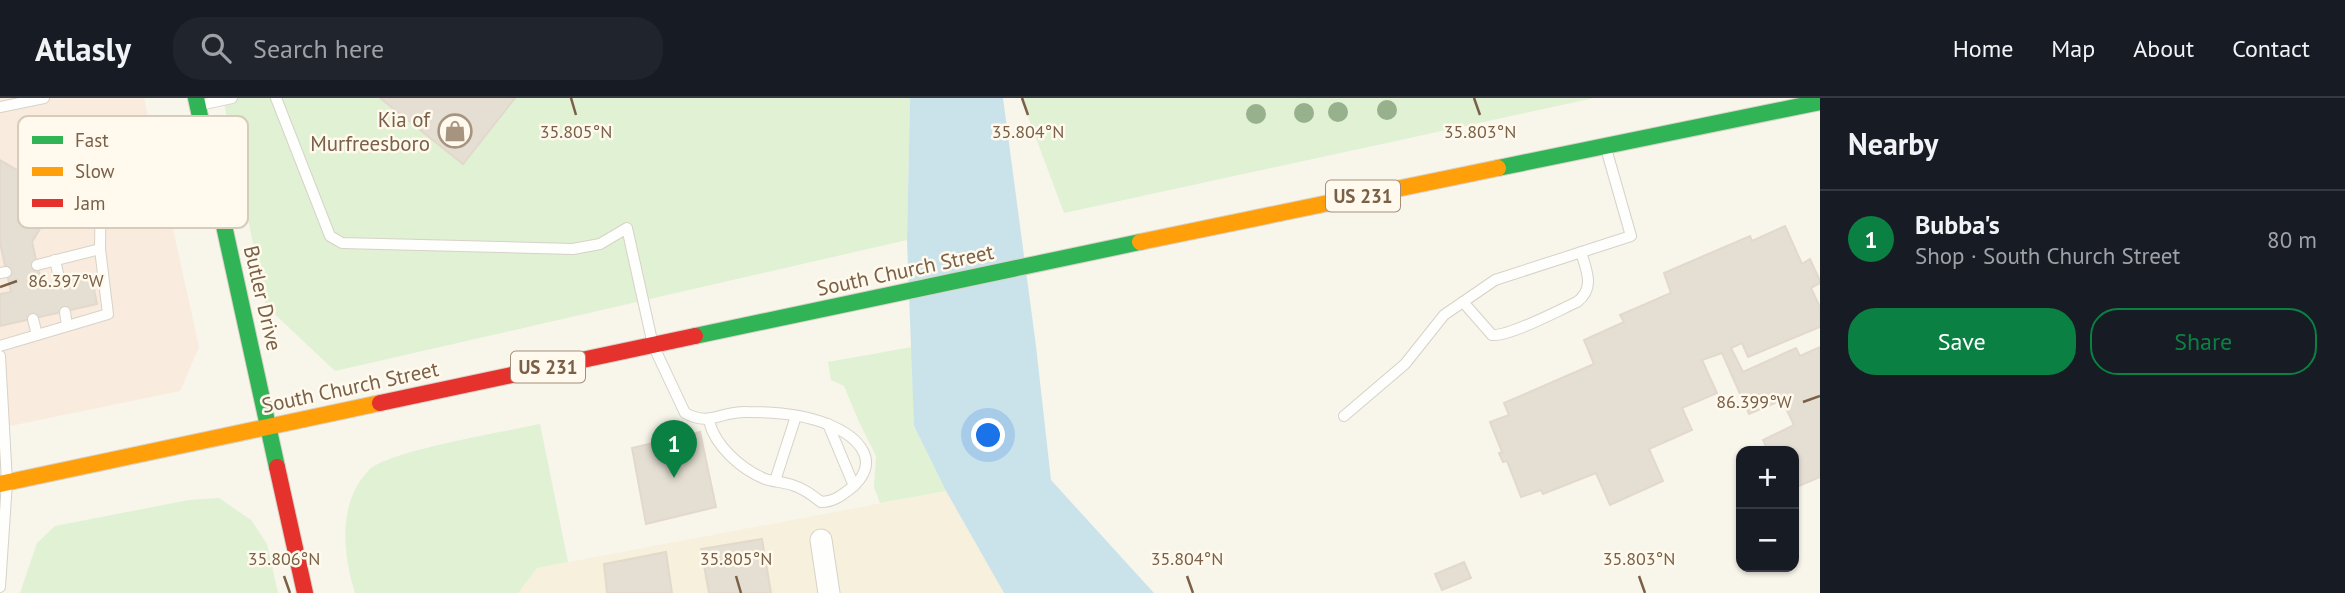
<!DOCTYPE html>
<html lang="en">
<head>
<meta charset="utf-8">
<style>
	:root { --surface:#171b24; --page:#20242c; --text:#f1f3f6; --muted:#9ea1a6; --line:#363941; --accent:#0b8043 }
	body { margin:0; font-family:"PT Sans",sans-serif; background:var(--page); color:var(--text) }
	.controls { position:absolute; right:21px; bottom:21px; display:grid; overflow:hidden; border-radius:14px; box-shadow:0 2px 5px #0004 }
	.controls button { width:63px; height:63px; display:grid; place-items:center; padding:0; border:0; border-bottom:2px solid var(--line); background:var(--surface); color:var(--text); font:35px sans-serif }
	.you { position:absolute; left:989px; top:338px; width:24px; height:24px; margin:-18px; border:5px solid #fff; border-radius:50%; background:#1a73e8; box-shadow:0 0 0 10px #1a73e833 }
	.badge { display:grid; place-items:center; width:46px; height:46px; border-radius:50%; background:var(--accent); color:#fff; font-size:23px; font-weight:700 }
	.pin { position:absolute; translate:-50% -58px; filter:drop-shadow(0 2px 4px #0008) }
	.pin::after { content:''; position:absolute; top:37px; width:24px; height:21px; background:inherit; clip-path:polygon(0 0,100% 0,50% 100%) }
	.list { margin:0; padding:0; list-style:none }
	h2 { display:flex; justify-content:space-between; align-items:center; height:91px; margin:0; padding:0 28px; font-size:30px }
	h2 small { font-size:23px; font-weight:400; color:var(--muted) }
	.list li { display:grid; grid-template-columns:46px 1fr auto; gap:21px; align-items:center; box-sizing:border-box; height:98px; padding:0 28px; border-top:2px solid var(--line) }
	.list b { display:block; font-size:26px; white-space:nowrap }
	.list p { margin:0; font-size:23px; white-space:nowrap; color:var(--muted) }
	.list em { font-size:23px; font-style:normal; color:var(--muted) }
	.actions { display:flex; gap:14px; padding:21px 28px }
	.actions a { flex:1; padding:16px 0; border:2px solid var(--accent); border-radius:28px; text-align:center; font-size:24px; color:var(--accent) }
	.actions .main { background:var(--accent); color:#fff }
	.icon { flex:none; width:38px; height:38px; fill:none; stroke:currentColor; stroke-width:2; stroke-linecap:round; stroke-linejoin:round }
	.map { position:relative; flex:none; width:1820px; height:495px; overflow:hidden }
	header { display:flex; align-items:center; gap:42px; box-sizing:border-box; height:98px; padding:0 35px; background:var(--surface); border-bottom:2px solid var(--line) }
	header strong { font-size:33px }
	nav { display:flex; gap:38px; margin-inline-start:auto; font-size:24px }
	.search { width:490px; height:63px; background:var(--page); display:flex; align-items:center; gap:18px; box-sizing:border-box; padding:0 24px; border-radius:28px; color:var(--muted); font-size:26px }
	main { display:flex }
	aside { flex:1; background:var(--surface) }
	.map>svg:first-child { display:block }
	.residential { fill:#f7f0dd }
	.commercial { fill:#f9ebde }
	.green { fill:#e0f1d4 }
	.water { fill:#cae3ea }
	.building { fill:#e5ded2; stroke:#e2d9cc; stroke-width:2 }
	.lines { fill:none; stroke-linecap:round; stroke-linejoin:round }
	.lane-casing { stroke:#d7d2c9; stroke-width:12 }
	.street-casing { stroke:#d7d2c9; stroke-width:23 }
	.fast-casing { stroke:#d8d2c8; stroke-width:18 }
	.slow-casing { stroke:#d8d2c8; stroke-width:18 }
	.jam-casing { stroke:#d8d2c8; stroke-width:18 }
	.lane { stroke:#fefefc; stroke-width:10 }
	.street { stroke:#fefefc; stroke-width:21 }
	.fast { stroke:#30b455; stroke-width:16 }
	.slow { stroke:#ff9f0a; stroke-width:16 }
	.jam { stroke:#e5322d; stroke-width:16 }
	.tree { fill:#96b18b }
	.ticks { fill:none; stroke:#7a6047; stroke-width:2.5 }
	.labels { text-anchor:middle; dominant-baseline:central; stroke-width:5; stroke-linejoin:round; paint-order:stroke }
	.shield { fill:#fffaed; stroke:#a28e79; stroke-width:2 }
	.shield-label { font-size:19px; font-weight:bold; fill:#7a6047 }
	.poi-label { font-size:21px; fill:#7a6047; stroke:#fffaed; text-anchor:end }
	.street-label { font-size:21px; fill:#7a6047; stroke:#fffaed }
	.key { fill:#fffaed; stroke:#d7ccbb; stroke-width:2 }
	.key-label { font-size:19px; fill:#7a6047 }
	.ticks-label { font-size:18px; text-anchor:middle; fill:#7a6047; stroke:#fffaed; stroke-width:5; stroke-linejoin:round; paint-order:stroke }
</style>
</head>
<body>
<header>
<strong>Atlasly</strong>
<div class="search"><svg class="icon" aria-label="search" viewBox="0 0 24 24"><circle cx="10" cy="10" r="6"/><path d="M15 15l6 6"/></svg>Search here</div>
<nav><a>Home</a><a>Map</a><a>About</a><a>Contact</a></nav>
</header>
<main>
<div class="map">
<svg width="1820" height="495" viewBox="0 0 1820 495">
	<rect width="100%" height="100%" fill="#f8f5eb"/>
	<!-- residential -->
	<polygon class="residential" points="946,393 1004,495 518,495 537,470"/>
	<!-- commercial -->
	<polygon class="commercial" points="0,0 144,0 199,249 180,293 0,330"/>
	<!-- green -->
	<g class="green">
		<polygon points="223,0 910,0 907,142 335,273 266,208"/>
		<polygon points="1021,0 1594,0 1064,115"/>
		<polygon points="912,249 914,328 946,393 880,405 874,389 876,358 860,326 844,288 831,282 828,264"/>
		<path d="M540,326L568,464L537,470L518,495H355C343,456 337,405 369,372C387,353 508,333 540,326Z"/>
		<polygon points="219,400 251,422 267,446 278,495 20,495 37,445 55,428 189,402"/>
	</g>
	<!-- water -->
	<polygon class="water" points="910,0 1003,0 1036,248 1051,382 1154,495 1004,495 946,393 914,328 907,142"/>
	<!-- building -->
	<g class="building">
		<polygon points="380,0 515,0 463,66"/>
		<polygon points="0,62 60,97 32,144 42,188 91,177 97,206 0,228 0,196 11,194 0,145"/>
		<polygon points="1785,128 1802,166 1810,161 1820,183 1820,185 1811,190 1820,209 1820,229 1748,259 1742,245 1731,250 1743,274 1796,250 1800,258 1820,249 1820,379 1794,390 1794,353 1768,353 1763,342 1794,327 1782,302 1749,316 1722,255 1702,262 1717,295 1682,310 1692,332 1649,351 1663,383 1610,407 1596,375 1543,396 1541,392 1521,399 1507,363 1503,364 1499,355 1502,354 1490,324 1509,317 1504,305 1594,266 1584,242 1624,224 1620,217 1671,195 1664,175 1750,138 1752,143"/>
		<polygon points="700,334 716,409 646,426 632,350"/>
		<polygon points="762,441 771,495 709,495 701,451"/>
		<polygon points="666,454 672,495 607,495 604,466"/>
		<polygon points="1464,464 1471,480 1442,492 1435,476"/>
	</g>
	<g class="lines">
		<defs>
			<g id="lane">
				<path d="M276,0L330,138L342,145L573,151L600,146L627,130L653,247L685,315C711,329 719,313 747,314C772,314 803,316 827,326C858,338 884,364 850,391C841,398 833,404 821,404C812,397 803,390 792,387C784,384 774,384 765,381C741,371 715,348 709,323"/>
				<polyline points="200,7 232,0"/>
				<polyline points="0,9 44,0"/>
				<polyline points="55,162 60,184"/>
				<polyline points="37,167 100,151"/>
				<polyline points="0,175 6,174"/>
				<path d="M1463,204L1492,237C1509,239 1559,212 1577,204C1595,190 1587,174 1581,154"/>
				<polyline points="65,214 67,228"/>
				<polyline points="33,221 37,237"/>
				<polyline points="0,248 108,216 100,151 101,77 203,45"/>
				<polyline points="0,258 7,384 0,489"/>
				<polyline points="1344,318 1405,266 1444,217 1495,182 1631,138 1607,54"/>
				<polyline points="828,326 854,388"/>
				<polyline points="775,383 796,318"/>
			</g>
			<polyline id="street" points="821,442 829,495"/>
			<g id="fast">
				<polyline points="196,0 277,369"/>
				<polyline points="1498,70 1820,4"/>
				<polyline points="695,238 1140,144"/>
			</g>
			<g id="slow">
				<polyline points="1140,144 1498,70"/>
				<polyline points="0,386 380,305"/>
			</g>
			<g id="jam">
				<polyline points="380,305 695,238"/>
				<polyline points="277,369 305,495"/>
			</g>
		</defs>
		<!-- lane casing -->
		<use href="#lane" class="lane-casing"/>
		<!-- street casing -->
		<use href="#street" class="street-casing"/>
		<!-- fast casing -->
		<use href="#fast" class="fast-casing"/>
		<!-- slow casing -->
		<use href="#slow" class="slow-casing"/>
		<!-- jam casing -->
		<use href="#jam" class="jam-casing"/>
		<!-- lane -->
		<use href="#lane" class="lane"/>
		<!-- street -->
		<use href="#street" class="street"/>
		<!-- fast -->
		<use href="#fast" class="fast"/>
		<!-- slow -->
		<use href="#slow" class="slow"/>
		<!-- jam -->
		<use href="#jam" class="jam"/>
	</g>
	<!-- trees -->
	<g class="tree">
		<circle cx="1387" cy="12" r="10"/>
		<circle cx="1338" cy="14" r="10"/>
		<circle cx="1304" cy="15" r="10"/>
		<circle cx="1256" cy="16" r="10"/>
	</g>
	<!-- ticks -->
	<path class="ticks" d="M571,0L576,17M1022,0L1028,17M1474,0L1480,17M0,189L17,183M1803,304L1820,298M284,478L290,495M736,478L741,495M1187,478L1193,495M1639,478L1645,495"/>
	<!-- icons -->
	<defs>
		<symbol id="shop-ring" viewBox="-11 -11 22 22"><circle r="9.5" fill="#fffaed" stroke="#a69480" stroke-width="1.5"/><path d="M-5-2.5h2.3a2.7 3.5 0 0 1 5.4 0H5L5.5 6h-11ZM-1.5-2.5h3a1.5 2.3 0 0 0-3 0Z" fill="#a69480"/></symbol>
	</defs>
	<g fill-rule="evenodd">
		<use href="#shop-ring" x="436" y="14" width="38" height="38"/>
	</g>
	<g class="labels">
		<!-- shield labels -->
		<g class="shield">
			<rect x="1326" y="82.5" width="74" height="31" rx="5"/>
			<rect x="511" y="253.5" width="74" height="31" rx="5"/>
		</g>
		<g class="shield-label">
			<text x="1363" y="98">US 231</text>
			<text x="548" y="269">US 231</text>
		</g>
		<!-- poi labels -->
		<g class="poi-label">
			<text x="430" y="21">Kia of<tspan x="430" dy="24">Murfreesboro</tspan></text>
		</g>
		<!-- street labels -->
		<g class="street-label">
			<text transform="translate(905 172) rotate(-12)">South Church Street</text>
			<text transform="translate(263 200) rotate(77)">Butler Drive</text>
			<text transform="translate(350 289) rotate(-12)">South Church Street</text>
		</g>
	</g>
	<!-- legend -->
	<rect x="18" y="18" width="230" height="112" rx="10" class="key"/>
	<rect x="32" y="38" width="31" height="8" fill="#30b455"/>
	<rect x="32" y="69" width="31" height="9" fill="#ff9f0a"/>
	<rect x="32" y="101" width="31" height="8" fill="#e5322d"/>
	<g class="key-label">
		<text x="75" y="49">Fast</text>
		<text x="75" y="80">Slow</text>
		<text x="75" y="112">Jam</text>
	</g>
	<g class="ticks-label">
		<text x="576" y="40">35.805°N</text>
		<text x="1028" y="40">35.804°N</text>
		<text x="1480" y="40">35.803°N</text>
		<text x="66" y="189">86.397°W</text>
		<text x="1754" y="310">86.399°W</text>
		<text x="284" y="467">35.806°N</text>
		<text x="736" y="467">35.805°N</text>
		<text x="1187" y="467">35.804°N</text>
		<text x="1639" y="467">35.803°N</text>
	</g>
</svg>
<div class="controls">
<button>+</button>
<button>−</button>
</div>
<div class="you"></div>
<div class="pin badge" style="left:674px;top:380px">1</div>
</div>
<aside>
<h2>Nearby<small></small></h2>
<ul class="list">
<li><span class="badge">1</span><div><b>Bubba's</b><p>Shop · South Church Street</p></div><em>80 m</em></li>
</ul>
<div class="actions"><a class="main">Save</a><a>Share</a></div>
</aside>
</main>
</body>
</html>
